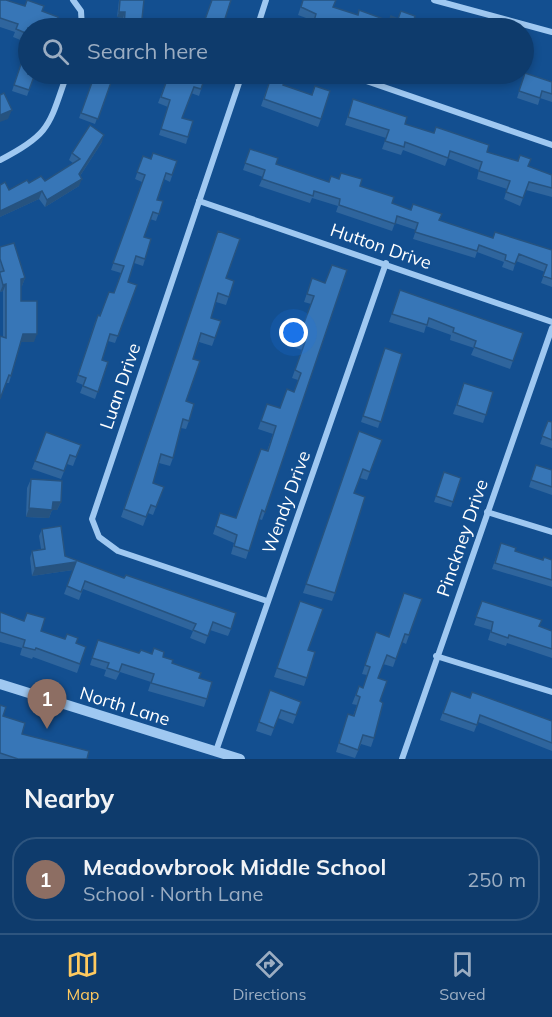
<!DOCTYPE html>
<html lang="en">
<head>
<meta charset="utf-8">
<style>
	:root { --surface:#0e3b6c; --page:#1c4674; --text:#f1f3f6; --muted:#9badc2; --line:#2e557f; --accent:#ffca5f }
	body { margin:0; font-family:Mulish,sans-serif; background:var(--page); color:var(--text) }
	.you { position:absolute; left:294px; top:333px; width:21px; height:21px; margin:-15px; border:4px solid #fff; border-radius:50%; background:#1a73e8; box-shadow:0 0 0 9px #1a73e833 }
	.badge { display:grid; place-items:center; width:39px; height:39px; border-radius:50%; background:var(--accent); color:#fff; font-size:20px; font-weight:700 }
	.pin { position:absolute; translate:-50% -50px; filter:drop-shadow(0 2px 3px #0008) }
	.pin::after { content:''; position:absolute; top:32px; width:21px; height:18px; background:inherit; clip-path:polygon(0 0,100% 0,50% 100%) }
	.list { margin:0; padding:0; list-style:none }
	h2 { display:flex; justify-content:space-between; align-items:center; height:78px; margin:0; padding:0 24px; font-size:26px }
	h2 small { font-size:20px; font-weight:400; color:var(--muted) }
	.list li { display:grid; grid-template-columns:39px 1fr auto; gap:18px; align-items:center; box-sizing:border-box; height:84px; margin:0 12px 12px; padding:0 12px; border:2px solid var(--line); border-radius:24px }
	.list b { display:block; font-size:22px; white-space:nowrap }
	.list p { margin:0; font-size:20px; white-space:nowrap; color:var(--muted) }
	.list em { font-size:20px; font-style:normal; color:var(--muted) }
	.icon { flex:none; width:33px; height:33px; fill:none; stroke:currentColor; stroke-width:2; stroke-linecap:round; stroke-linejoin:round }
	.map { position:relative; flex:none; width:552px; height:759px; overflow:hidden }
	.search { position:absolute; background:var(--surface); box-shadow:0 3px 9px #0003; left:18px; right:18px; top:18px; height:66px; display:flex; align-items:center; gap:15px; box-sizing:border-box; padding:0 21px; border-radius:33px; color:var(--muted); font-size:22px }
	.sheet { height:174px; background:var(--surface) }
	nav { display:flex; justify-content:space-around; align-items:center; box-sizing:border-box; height:84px; border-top:2px solid var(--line); background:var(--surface); font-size:16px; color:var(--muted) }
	nav a { display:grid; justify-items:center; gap:3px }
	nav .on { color:var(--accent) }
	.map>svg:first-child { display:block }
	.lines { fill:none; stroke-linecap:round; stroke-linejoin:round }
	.minor { stroke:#9fc8f1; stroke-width:6 }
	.tertiary { stroke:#9fc8f1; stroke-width:10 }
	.wall { fill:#2f659d }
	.shaded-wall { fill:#265380 }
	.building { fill:#3776b7; stroke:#265380; stroke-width:1.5 }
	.labels { text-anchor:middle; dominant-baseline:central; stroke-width:4.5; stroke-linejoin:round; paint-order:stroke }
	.street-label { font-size:18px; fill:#fff; stroke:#134f90 }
</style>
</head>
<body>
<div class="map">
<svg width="552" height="759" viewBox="0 0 552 759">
	<rect width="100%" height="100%" fill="#134f90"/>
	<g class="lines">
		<!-- minor -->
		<g class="minor">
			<polyline points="73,0 81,11 82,28"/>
			<polyline points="434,0 552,32"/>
			<polyline points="257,28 266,0"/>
			<polyline points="242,74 92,519 99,537 118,551 267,601"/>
			<polyline points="346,74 552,145"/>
			<path d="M0,160C51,134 49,125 67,74"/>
			<polyline points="199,201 552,322"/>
			<polyline points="487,512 552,532"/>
			<polyline points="436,656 552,692"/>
			<polyline points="216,751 386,263"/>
			<polyline points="402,759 552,328"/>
		</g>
		<!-- tertiary -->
		<polyline class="tertiary" points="0,684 240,759"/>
	</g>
	<!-- wall -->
	<g class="wall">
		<polygon points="0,0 42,11 28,28 28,43 13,37 15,32 0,27"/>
		<polygon points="119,0 144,0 141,28 122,28 123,18 117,17"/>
		<polygon points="303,0 333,7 358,15 389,21 413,24 422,28 312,28 314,21 298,15"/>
		<polygon points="24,55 35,74 27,96 12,91"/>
		<polygon points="525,73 552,82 552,102 540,98 538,105 517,98"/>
		<polygon points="95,74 122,74 119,82 111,80 95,124 79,118"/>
		<polygon points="169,74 198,75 205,77 199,96 191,93 182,118 193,121 186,144 159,135 168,107 158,103"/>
		<polygon points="272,74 283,85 321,119 318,127 261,106"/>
		<polygon points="476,74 499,74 497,83 475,79"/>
		<polygon points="353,99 405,124 552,175 552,197 526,190 520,206 504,199 507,189 477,179 479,170 448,158 445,166 403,150 401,155 382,149 386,138 345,125"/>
		<polygon points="102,142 80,176 79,186 45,207 39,199 0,217 0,185 9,190 29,183 45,181 73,163 69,160 72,153"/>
		<polygon points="250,149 276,164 329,182 360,186 392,203 439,220 493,238 552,250 552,287 541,283 545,272 516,261 513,271 502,267 504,262 477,252 475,258 413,239 416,230 395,223 392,231 336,212 338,206 312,198 310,203 259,186 263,177 243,170"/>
		<polygon points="143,156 151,159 177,161 170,182 164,179 157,200 163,201 156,221 150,219 144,237 151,239 143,266 134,263 128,282 137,285 115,343 108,341 102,360 108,362 95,399 80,393 83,385 76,382 95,322 114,293 121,273 111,270 142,182 135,179"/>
		<polygon points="218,231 226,278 234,281 226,305 216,302 211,318 221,321 212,346 199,342 193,359 186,401 189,421 186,429 181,428 173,458 170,466 159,463 153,483 164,487 153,515 148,513 143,526 121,517"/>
		<polygon points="0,247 25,278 22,286 21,286 21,301 34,342 21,342 9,383 6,383 3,337 3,291 0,292"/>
		<polygon points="312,278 325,283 265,512 262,520 259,519 246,559 231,554 234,543 213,534 220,513 236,518 267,451 273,434 258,429 267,404 280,408 294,392 298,380 292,378 302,350 290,346 299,322 304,323 311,304 304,302"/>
		<polygon points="400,290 523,333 510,369 471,355 474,348 450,340 451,335 426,326 424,333 389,322"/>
		<polygon points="385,348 402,354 378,428 361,422"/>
		<polygon points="464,383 493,392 483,423 453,414"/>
		<polygon points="548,421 552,422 552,448 540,444"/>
		<polygon points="359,431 382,440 367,480 360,478 354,493 335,593 332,601 303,593"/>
		<polygon points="46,432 81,445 73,466 67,464 61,479 32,469"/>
		<polygon points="536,465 552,470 552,495 529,487"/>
		<polygon points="444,472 461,478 451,507 434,502"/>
		<polygon points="31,479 61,502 57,510 52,510 49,518 26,517 27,488"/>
		<polygon points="42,529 65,556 231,629 228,636 210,630 205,644 190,638 193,631 83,589 79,600 64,594 73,570 32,576 30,558 32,551 41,549 39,536"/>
		<polygon points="501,543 515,551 543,560 552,560 552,587 492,569"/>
		<polygon points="422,599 406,644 402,642 393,667 383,664 378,678 380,701 374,738 371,747 361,744 355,758 336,752 348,714 353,716 357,705 352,704 359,686 363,688 367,675 362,674 376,632 389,637"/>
		<polygon points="300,601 308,650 315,652 304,686 274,677"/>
		<polygon points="482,601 539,626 552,631 552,658 507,643 506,646 488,640 491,630 474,625"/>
		<polygon points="0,612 41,631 86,647 77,673 33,657 32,659 20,655 22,648 0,642"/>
		<polygon points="98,640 139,653 163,657 172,663 199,678 212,682 204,707 148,691 151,682 120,672 116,680 104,676 106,670 90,665"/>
		<polygon points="270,690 301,702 293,724 278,718 271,736 256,731"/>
		<polygon points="451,691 470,698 552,721 552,751 478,722 474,732 440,720"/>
		<polygon points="0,705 3,716 22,734 87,759 0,759"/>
	</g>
	<!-- shaded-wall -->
	<g class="shaded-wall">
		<polygon points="119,12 125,12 123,18 117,17"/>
		<polygon points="12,110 8,119 0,122 0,115"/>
		<polygon points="104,135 102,142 76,182 79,174"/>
		<polygon points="82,179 79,186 45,207 47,200"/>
		<polygon points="42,191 39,199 0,217 0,211"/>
		<polygon points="25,278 22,286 18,287 21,279"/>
		<polygon points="6,284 3,291 0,292 3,285"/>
		<polygon points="23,334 37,334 34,342 20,342"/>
		<polygon points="53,502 61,502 57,510 52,510 49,518 26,517 29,508"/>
		<polygon points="76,562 73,570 32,576 35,568"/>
	</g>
	<!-- building -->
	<g class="building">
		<polygon points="0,0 6,0 25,6 27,0 44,6 42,11 58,17 55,28 28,28 28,34 16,29 18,24 0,18"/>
		<polygon points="120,0 144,0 141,28 124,27 125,12 119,12"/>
		<polygon points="212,0 231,0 222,28 202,28"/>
		<polygon points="303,0 336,0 333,7 358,15 359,10 389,21 391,16 398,19 401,11 415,16 413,24 423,27 422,28 338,28 314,21 316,14 301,7"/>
		<polygon points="24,55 28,57 28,74 35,74 29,90 14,85"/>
		<polygon points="525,73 552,82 552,94 542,91 540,98 519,91"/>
		<polygon points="95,74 122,74 121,77 114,74 98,119 81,113"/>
		<polygon points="169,74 198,74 198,75 205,77 201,89 194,87 182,118 193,121 188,137 161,129 170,100 161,97"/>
		<polygon points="272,74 277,74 286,76 283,85 312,95 315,86 330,91 321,119 264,99"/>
		<polygon points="480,74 499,74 499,77"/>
		<polygon points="4,93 12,110 0,115 0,95"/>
		<polygon points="353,99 407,117 405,124 434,133 436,127 489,145 487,152 518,161 520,155 531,159 528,166 552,175 552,188 529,182 523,198 506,192 510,181 479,171 482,162 450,151 448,158 405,142 404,147 385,141 389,130 348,117"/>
		<polygon points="90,125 104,135 79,174 82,179 47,200 42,191 0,211 0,185 5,182 9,190 27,180 29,183 41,176 45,181 80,159 72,153"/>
		<polygon points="250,149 278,158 276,164 329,182 331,176 339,179 341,173 362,179 360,186 394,197 392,203 411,210 413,204 442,214 439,220 493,238 495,232 552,250 552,279 543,276 547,265 519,254 515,264 505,260 506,255 479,245 477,251 415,232 418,223 397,216 395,224 339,205 340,199 314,191 313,196 262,179 265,170 245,163"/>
		<polygon points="153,153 177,161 172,175 166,173 157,200 163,201 159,214 153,212 144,237 151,239 145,259 136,256 128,282 137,285 118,336 110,334 102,360 108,362 98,392 83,386 86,378 78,375 98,315 100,316 109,292 114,293 124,266 113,263 145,175 137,172 143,156 151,159"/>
		<polygon points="218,231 240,239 226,278 234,281 229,297 218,293 211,318 221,321 215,338 201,333 193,359 200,361 186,401 194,404 189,421 183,419 173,458 161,454 153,483 164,487 156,507 151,505 146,517 124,509"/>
		<polygon points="14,243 25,278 21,279 21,301 37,301 37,334 23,334 11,376 9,375 0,399 0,336 6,338 6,284 3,285 0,274 0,272 4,271 0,259 0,247"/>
		<polygon points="332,265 347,270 265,512 262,510 249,551 234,546 237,535 216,526 220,513 236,518 261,449 268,451 276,426 261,421 267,404 280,408 287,389 294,392 301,373 295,370 305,342 293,338 299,322 304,323 314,296 307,294 312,278 325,283"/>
		<polygon points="400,290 523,333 513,361 474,347 476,341 453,332 454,328 429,318 427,325 392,314"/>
		<polygon points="385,348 402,354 381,422 363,416"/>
		<polygon points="464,383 493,392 486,415 457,405"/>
		<polygon points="548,421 552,422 552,440 542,436"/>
		<polygon points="359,431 382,440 370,472 363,469 354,493 365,497 335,593 306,584"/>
		<polygon points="46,432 81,445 76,457 70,455 64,471 35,461"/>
		<polygon points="536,465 552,470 552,487 531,480"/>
		<polygon points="444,472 461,478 453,502 436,496"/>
		<polygon points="31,479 62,481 61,502 53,502 52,510 29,508"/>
		<polygon points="61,526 65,556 124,578 126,575 236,613 231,629 213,622 208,636 193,630 196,624 85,581 81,592 67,586 76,562 35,568 32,551 45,549 42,529"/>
		<polygon points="501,543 516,548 515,551 543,560 544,557 552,560 552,580 495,563"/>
		<polygon points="404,593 422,599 409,635 405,634 396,659 387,655 378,678 387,681 380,701 383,703 374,738 363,735 358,750 339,743 348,714 354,716 360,697 356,695 359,686 363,688 370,667 365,665 376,632 389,637"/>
		<polygon points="300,601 323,609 308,650 315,652 307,678 277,668"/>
		<polygon points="482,601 542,620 539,626 552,631 552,649 509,635 508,638 491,632 493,622 476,617"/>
		<polygon points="0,612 24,621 27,613 45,618 41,631 65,639 67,634 78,638 76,643 86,647 80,664 36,648 35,650 23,647 25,640 0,632"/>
		<polygon points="98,640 139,653 141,650 152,654 154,648 164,652 163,657 173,660 172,663 201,673 199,678 212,682 207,699 151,683 154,674 122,664 119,672 107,668 109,663 92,658"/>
		<polygon points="270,690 301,702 296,715 281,710 274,728 259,722"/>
		<polygon points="451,691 470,698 472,692 552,721 552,743 480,715 477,725 443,713"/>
		<polygon points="0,705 6,707 3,716 25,723 22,734 89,751 87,759 18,759 0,753"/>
	</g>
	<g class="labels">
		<!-- street labels -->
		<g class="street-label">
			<text transform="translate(381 246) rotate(19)">Hutton Drive</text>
			<text transform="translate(120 386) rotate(-71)">Luan Drive</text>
			<text transform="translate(286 502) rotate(-70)">Wendy Drive</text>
			<text transform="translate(462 538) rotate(-71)">Pinckney Drive</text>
			<text transform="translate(125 706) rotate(17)">North Lane</text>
		</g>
	</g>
</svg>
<div class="you"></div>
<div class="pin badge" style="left:47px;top:729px;background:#8d6e63">1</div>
<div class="search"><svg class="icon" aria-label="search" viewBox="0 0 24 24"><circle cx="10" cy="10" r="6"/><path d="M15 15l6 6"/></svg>Search here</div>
</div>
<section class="sheet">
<h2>Nearby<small></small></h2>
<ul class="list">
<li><span class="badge" style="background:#8d6e63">1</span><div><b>Meadowbrook Middle School</b><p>School · North Lane</p></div><em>250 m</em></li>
</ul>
</section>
<nav>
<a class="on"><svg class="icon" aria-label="map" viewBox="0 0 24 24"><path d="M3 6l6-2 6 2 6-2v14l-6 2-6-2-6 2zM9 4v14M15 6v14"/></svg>Map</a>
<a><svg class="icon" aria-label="directions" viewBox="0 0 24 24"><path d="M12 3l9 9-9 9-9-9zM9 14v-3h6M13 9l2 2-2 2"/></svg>Directions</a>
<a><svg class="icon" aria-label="saved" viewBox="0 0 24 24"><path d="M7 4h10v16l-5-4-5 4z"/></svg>Saved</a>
</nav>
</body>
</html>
